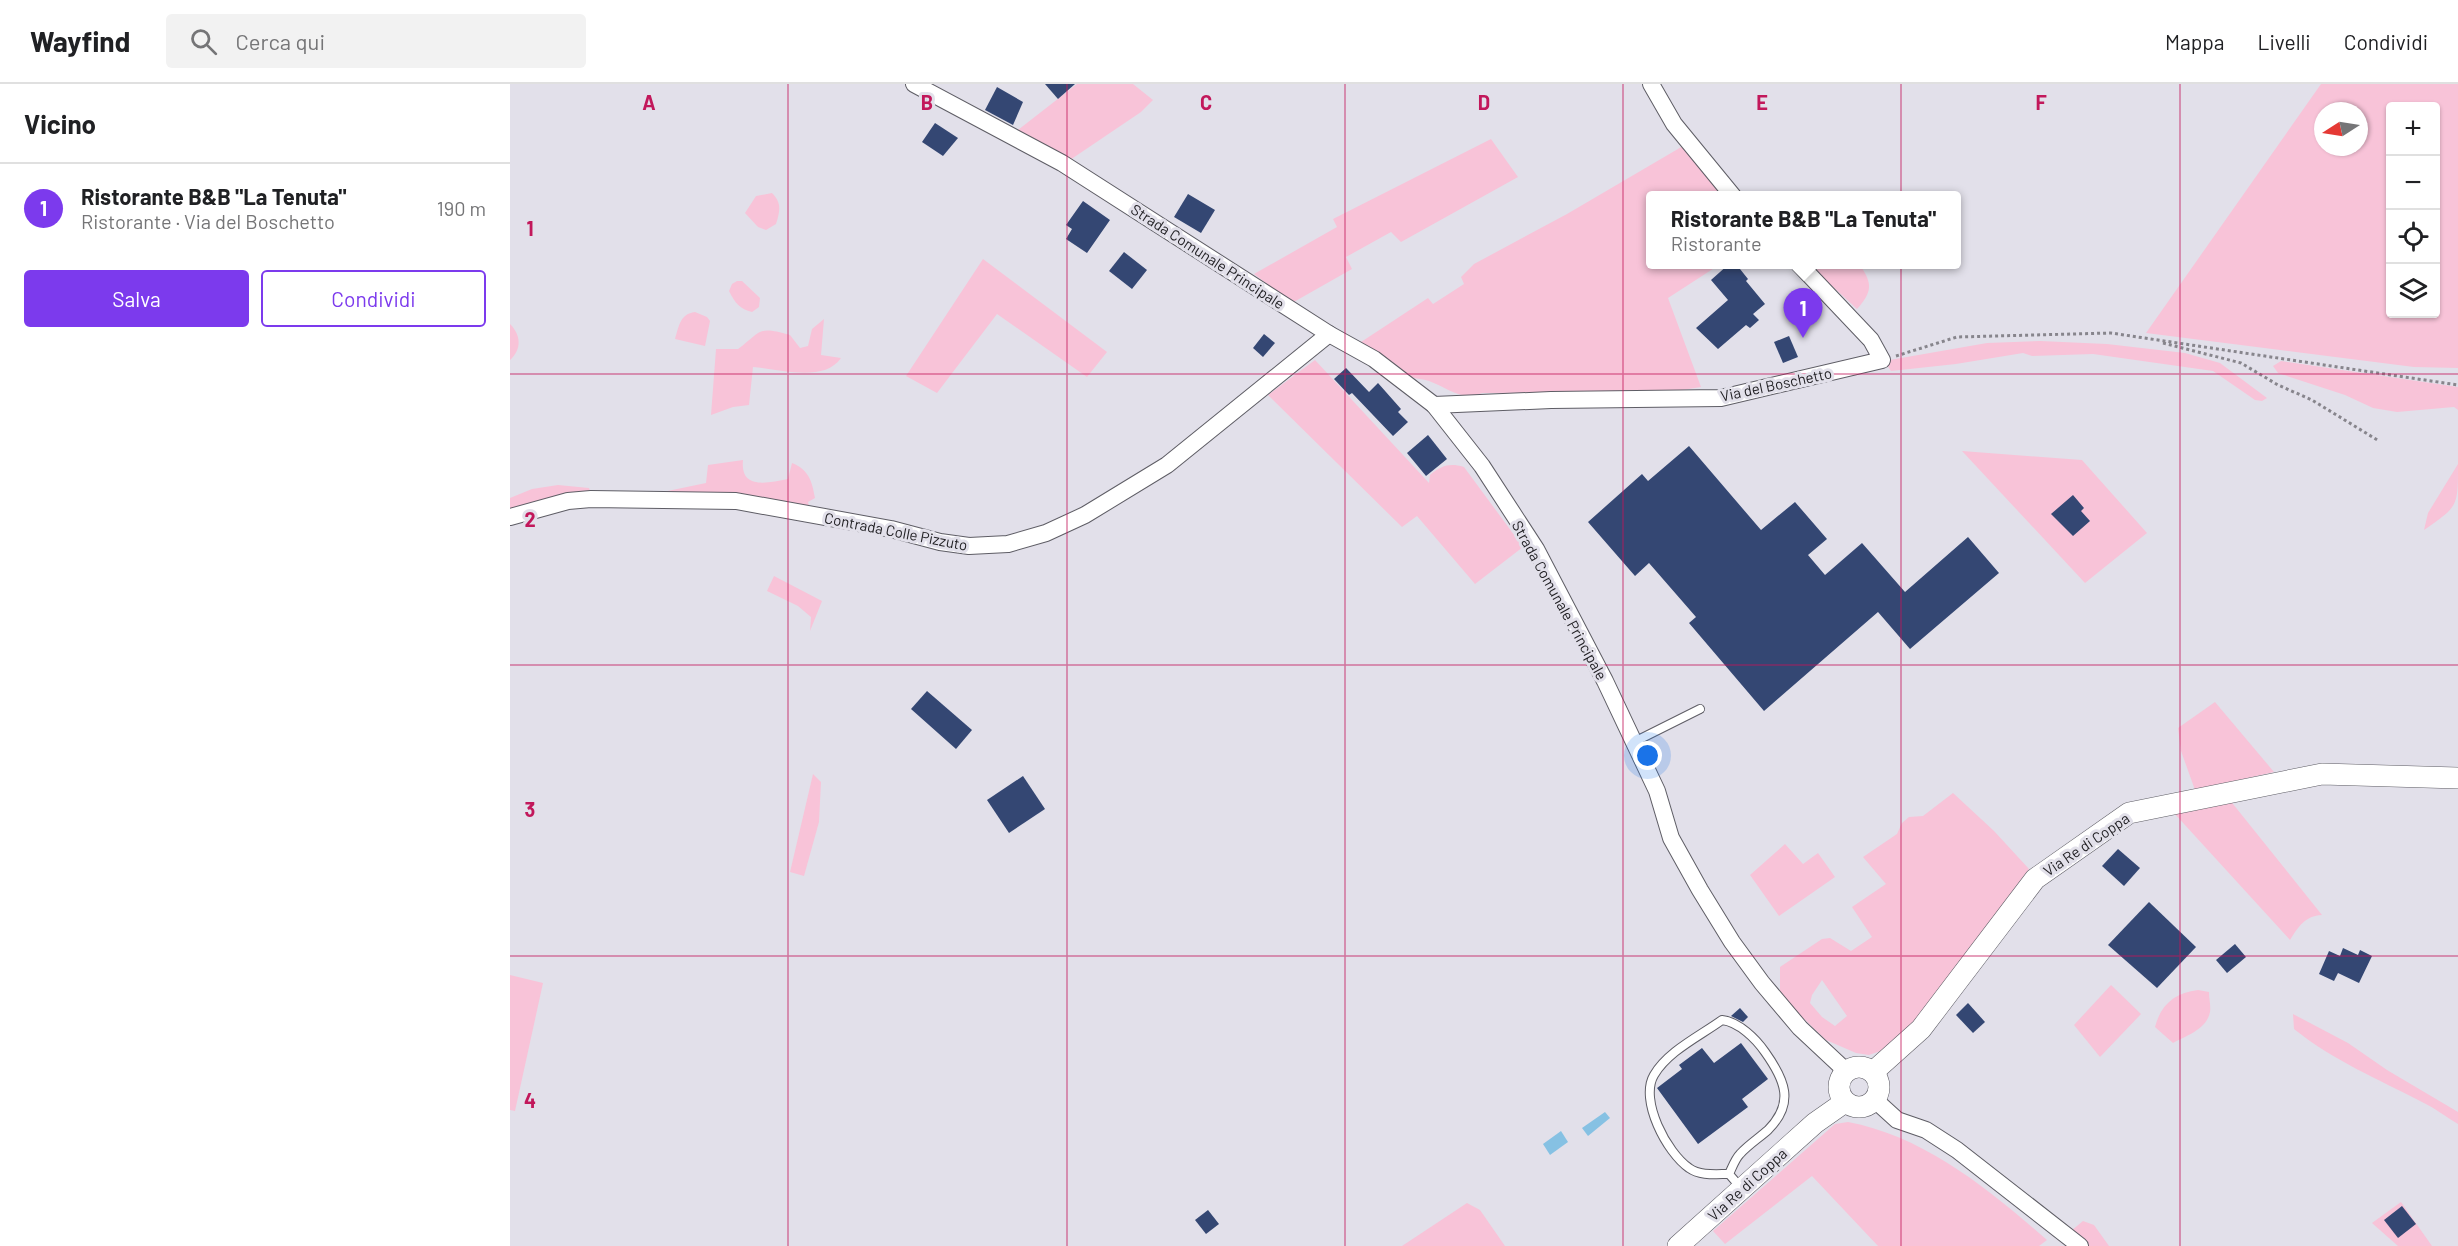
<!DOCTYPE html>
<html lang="it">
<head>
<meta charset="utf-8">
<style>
	:root { --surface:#fff; --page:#f2f2f2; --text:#202124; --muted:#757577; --line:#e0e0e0; --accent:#7c3aed }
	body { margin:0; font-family:Barlow,sans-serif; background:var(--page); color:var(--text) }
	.controls { position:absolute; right:18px; top:18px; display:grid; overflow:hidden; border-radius:6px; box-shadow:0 2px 4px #0004 }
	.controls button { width:54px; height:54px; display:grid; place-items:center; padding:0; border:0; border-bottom:2px solid var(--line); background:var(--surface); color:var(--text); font:30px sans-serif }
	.compass { position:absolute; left:1804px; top:18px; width:54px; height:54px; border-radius:50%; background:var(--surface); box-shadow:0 2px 4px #0004; rotate:258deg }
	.you { position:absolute; left:1138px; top:672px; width:21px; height:21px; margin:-15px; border:4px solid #fff; border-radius:50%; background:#1a73e8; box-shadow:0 0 0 9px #1a73e833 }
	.badge { display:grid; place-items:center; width:39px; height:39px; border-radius:50%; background:var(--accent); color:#fff; font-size:20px; font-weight:700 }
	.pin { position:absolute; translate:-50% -50px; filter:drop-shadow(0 2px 3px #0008) }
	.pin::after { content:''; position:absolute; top:32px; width:21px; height:18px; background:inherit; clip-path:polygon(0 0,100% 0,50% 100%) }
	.popup { position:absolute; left:1136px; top:107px; width:315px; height:78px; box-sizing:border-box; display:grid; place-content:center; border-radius:6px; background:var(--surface); filter:drop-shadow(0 2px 4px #0005); font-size:20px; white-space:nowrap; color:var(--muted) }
	.popup b { font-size:22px; color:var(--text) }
	.popup::after { content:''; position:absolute; left:50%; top:100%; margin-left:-12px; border:12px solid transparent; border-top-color:var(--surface) }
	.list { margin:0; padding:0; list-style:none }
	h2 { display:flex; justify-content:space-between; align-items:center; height:78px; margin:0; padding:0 24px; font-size:26px }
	h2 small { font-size:20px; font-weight:400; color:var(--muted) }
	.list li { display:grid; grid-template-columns:39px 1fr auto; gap:18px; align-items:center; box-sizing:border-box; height:90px; padding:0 24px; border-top:2px solid var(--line) }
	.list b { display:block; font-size:22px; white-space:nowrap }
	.list p { margin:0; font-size:20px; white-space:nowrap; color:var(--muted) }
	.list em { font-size:20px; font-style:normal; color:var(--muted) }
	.actions { display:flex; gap:12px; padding:18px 24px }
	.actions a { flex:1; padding:14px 0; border:2px solid var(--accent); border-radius:6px; text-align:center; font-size:21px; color:var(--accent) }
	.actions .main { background:var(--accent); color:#fff }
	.icon { flex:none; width:33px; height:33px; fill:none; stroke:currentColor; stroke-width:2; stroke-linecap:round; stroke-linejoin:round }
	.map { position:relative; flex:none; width:1948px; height:1162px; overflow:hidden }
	header { display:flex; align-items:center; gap:36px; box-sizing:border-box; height:84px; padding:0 30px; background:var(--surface); border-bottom:2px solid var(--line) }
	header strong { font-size:28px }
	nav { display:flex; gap:33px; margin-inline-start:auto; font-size:21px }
	.search { width:420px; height:54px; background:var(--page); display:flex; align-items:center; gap:15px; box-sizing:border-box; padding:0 21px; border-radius:6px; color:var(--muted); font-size:22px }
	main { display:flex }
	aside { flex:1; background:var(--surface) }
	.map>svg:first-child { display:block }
	.green { fill:#f8c3d8; fill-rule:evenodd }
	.water { fill:#86c1e3 }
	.building { fill:#344773 }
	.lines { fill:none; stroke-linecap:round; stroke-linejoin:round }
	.service-casing { stroke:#5e5d65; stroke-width:10 }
	.minor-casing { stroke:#5e5d65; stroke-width:18 }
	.tertiary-casing { stroke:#5e5d65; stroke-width:22 }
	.path { stroke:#87858c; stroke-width:3; stroke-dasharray:3 3; stroke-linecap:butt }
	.service { stroke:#fff; stroke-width:8 }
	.minor { stroke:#fff; stroke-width:16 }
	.tertiary { stroke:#fff; stroke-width:21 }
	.grid { fill:none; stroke:#c2185b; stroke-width:1.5; stroke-opacity:0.55 }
	.labels { text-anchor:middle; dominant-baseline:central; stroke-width:6; stroke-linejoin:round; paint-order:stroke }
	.street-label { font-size:15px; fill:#222125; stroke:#e2e0ea }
	.grid-label { font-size:20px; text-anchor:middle; font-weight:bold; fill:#c2185b; stroke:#e2e0ea; stroke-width:6; stroke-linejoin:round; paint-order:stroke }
</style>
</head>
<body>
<header>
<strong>Wayfind</strong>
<div class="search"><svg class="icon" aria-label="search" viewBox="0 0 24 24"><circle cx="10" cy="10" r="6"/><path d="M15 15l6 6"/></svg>Cerca qui</div>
<nav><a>Mappa</a><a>Livelli</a><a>Condividi</a></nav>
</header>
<main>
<aside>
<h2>Vicino<small></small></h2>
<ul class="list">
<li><span class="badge">1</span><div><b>Ristorante B&amp;B &quot;La Tenuta&quot;</b><p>Ristorante · Via del Boschetto</p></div><em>190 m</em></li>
</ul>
<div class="actions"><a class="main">Salva</a><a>Condividi</a></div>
</aside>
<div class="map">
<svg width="1948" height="1162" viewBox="0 0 1948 1162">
	<rect width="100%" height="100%" fill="#e2e0ea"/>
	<!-- green -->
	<g class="green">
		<polygon points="567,0 623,0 643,16 631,28 557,78 504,49"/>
		<path d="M1811,0H1948V284L1904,283L1636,249ZM1926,22V230H1880V22ZM1813,27H1849V63H1813Z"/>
		<polygon points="981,55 1008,93 891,158 881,148 836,173 842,185 782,219 744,190 827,143 823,135"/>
		<path d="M1173,62L1216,111L1140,112V180L1209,181L1158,214L1191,303L1160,308L972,309C952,318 938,304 919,297C913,295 907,295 901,293C883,285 865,271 848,260L918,214L923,220L954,200L951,193L964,180L1057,130Z"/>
		<path d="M262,109C272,119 270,127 266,140L256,146L248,143L235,129L246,112Z"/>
		<polygon points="473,175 597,268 577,293 487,230 427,309 396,292"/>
		<path d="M1311,181H1350C1363,200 1362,208 1347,225L1306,187Z"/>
		<path d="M227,197H232L250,214L249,223L242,228C230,225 225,219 219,207L222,200Z"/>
		<path d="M185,228L197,233L200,237L195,262L165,255C169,242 170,230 185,228Z"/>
		<path d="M314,235L311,271L331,274C314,299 269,285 243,283L239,321L223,323L201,331L206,265H228C251,248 247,241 280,251L290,264L298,262L302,245Z"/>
		<path d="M0,240C11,251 12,265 0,276Z"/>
		<polygon points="1530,257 1597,260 1675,269 1710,279 1757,314 1752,317 1745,316 1703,287 1583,270 1522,272 1513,269 1446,280 1381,287 1374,277 1477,259"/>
		<path d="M805,276L919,399L920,391C932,381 940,379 954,383L1013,463L965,500L907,432L892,443L758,311Z"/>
		<polygon points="1771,277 1948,303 1948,326 1944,323 1887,328 1863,324 1835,311 1768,289 1763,282"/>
		<polygon points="1452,367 1572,376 1637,449 1575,499"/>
		<path d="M233,376C230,406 257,399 278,395L282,379C299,386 302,397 305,414L298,418L300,425L148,409L196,399L198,381Z"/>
		<path d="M1948,380C1948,424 1948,422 1914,446L1918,429Z"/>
		<polygon points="48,401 79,404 81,409 0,432 0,414 22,405"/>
		<polygon points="264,492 312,517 300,547 301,533 288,522 257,507"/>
		<polygon points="1705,618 1764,688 1685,706 1671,667 1668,644"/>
		<polygon points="303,690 311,698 309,738 294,792 280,788"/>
		<path d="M1443,709L1484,747L1519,785L1402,942L1376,965L1359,971L1346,969L1316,956L1270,912V883L1312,855L1320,854L1341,867L1362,853L1342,823L1376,800L1353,773L1387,750L1392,739L1399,733L1413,732ZM1312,896L1337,932L1325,942L1312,933L1300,919L1302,911Z"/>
		<path d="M1719,715L1812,831C1795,832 1789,842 1780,856L1664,729Z"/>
		<polygon points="1275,760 1293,780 1308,769 1325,793 1269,832 1240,791"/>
		<polygon points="0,891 33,899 5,1027 0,1026"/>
		<polygon points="1601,901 1631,930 1590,973 1564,941"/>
		<path d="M1688,906L1699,908C1699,915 1701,922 1700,928C1697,945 1676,952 1663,959L1645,943C1651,920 1665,909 1688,906Z"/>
		<path d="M1783,930L1838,959L1877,986L1948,1028V1040C1936,1033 1925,1024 1912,1018C1868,995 1824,977 1784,945Z"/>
		<path d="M1338,1038C1414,1052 1480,1106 1537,1156L1529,1162H1368L1302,1092L1215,1160L1203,1147L1325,1040Z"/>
		<polygon points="1891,1118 1922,1162 1888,1162 1862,1139"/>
		<polygon points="957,1119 970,1126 995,1162 892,1162"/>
		<polygon points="1573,1137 1584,1141 1599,1162 1575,1162 1561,1147"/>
	</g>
	<!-- water -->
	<g class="water">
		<polygon points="1095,1028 1100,1034 1078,1052 1072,1044"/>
		<polygon points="1051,1047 1058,1058 1040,1071 1033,1060"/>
	</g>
	<!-- building -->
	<g class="building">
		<polygon points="535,0 565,0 548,15"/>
		<polygon points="487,3 513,18 503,41 475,26"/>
		<polygon points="425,39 448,54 433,72 412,58"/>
		<polygon points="678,110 705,126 691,149 664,133"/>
		<polygon points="573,117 600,136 577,169 556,155 562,145 556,141"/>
		<polygon points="614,168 637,186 622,205 599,187"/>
		<polygon points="1219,180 1226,180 1238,195 1236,197 1255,220 1243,230 1249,236 1240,244 1236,241 1208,265 1186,244 1218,216 1201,196"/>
		<polygon points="754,250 765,259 753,273 743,264"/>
		<polygon points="1279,252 1288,273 1273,279 1264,258"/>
		<polygon points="836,284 859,308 868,299 891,325 888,328 898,338 883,352 842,309 839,311 824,295"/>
		<polygon points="918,351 937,375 916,392 897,369"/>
		<polygon points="1179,362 1251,446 1285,418 1317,455 1298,471 1315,491 1352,459 1395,508 1458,453 1489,489 1400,565 1368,528 1254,627 1179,539 1186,533 1139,479 1125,492 1078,438 1132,390 1138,397"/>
		<polygon points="1563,411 1574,424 1571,427 1580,437 1563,452 1541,430"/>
		<polygon points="417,607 462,646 446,665 401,625"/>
		<polygon points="513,692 535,725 499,749 477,716"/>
		<polygon points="1608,765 1630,784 1614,802 1592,782"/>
		<polygon points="1639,818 1686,863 1647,904 1598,861"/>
		<polygon points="1725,860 1736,873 1717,889 1706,876"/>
		<polygon points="1833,864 1848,871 1850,866 1862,872 1849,899 1828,889 1824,897 1809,890 1819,867 1830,872"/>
		<polygon points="1458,919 1475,938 1463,949 1446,931"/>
		<polygon points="1230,924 1238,933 1233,938 1221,932"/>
		<polygon points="1231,959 1258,995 1232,1015 1238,1023 1188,1060 1147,1004 1172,985 1169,981 1192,964 1204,979"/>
		<polygon points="1892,1122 1906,1140 1888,1154 1874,1136"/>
		<polygon points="698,1126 709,1140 696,1150 685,1136"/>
	</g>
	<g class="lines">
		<defs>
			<g id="service">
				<polyline points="1124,658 1190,625"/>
				<path d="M1219,1090C1222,1084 1225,1075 1230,1070C1238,1061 1249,1054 1258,1046C1285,1019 1275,996 1255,968C1246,955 1229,938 1212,936C1190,952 1158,967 1144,991C1129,1016 1157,1069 1179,1084C1190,1092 1206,1090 1219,1090L1232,1105"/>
			</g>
			<g id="minor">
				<polyline points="404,0 552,79 819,250 864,275 924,321 972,382 1026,465 1095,597 1147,707 1161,754 1190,806 1222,858 1252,899 1290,944 1336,987"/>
				<polyline points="1141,0 1164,40 1223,112"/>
				<polyline points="924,321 1041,316 1211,314 1372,276 1361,256 1289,180"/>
				<polyline points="0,433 58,417 81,415 226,417 381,445 430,458 459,462 498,460 536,449 575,431 657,381 819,250"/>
				<polyline points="1365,1016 1387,1036 1416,1046 1447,1066 1570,1162"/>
			</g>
			<g id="tertiary">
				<circle cx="1349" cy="1003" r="20"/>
				<polyline points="1363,988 1411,945 1525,795 1619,729 1812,690 1948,694"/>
				<polyline points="1168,1162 1305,1039 1335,1018"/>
			</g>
		</defs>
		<!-- service casing -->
		<use href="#service" class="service-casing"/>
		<!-- minor casing -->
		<use href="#minor" class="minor-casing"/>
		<!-- tertiary casing -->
		<use href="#tertiary" class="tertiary-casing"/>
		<!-- path -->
		<g class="path">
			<polyline points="1653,259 1731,279 1768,301 1802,316 1869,357"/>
			<polyline points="1386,272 1447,253 1601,249 1948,301"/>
		</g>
		<!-- service -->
		<use href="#service" class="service"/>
		<!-- minor -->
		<use href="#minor" class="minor"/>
		<!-- tertiary -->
		<use href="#tertiary" class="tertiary"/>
	</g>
	<!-- grid -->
	<path class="grid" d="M278,0V1162M557,0V1162M835,0V1162M1113,0V1162M1391,0V1162M1670,0V1162M0,290H1948M0,581H1948M0,872H1948"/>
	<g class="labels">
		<!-- street labels -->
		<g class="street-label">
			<text transform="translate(698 172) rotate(33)">Strada Comunale Principale</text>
			<text transform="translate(1266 300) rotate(-12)">Via del Boschetto</text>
			<text transform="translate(386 447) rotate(11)">Contrada Colle Pizzuto</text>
			<text transform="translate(1050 516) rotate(61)">Strada Comunale Principale</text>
			<text transform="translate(1576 760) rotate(-34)">Via Re di Coppa</text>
			<text transform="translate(1237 1100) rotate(-42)">Via Re di Coppa</text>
		</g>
	</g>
	<g class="grid-label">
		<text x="139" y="26">A</text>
		<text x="417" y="26">B</text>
		<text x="696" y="26">C</text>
		<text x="974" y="26">D</text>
		<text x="1252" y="26">E</text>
		<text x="1531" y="26">F</text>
		<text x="20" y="152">1</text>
		<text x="20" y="443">2</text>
		<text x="20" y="733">3</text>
		<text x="20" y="1024">4</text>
	</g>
</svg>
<div class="controls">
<button>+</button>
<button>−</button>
<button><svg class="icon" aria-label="locate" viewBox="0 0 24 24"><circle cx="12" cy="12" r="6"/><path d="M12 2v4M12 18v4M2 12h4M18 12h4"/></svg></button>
<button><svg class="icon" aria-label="layers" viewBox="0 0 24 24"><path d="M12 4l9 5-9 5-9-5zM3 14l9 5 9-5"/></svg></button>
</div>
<svg class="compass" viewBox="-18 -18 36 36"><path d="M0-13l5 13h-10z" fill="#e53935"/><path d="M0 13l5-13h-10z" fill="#757577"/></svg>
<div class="you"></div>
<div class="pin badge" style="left:1293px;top:254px">1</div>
<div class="popup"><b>Ristorante B&amp;B &quot;La Tenuta&quot;</b>Ristorante</div>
</div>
</main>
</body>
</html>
